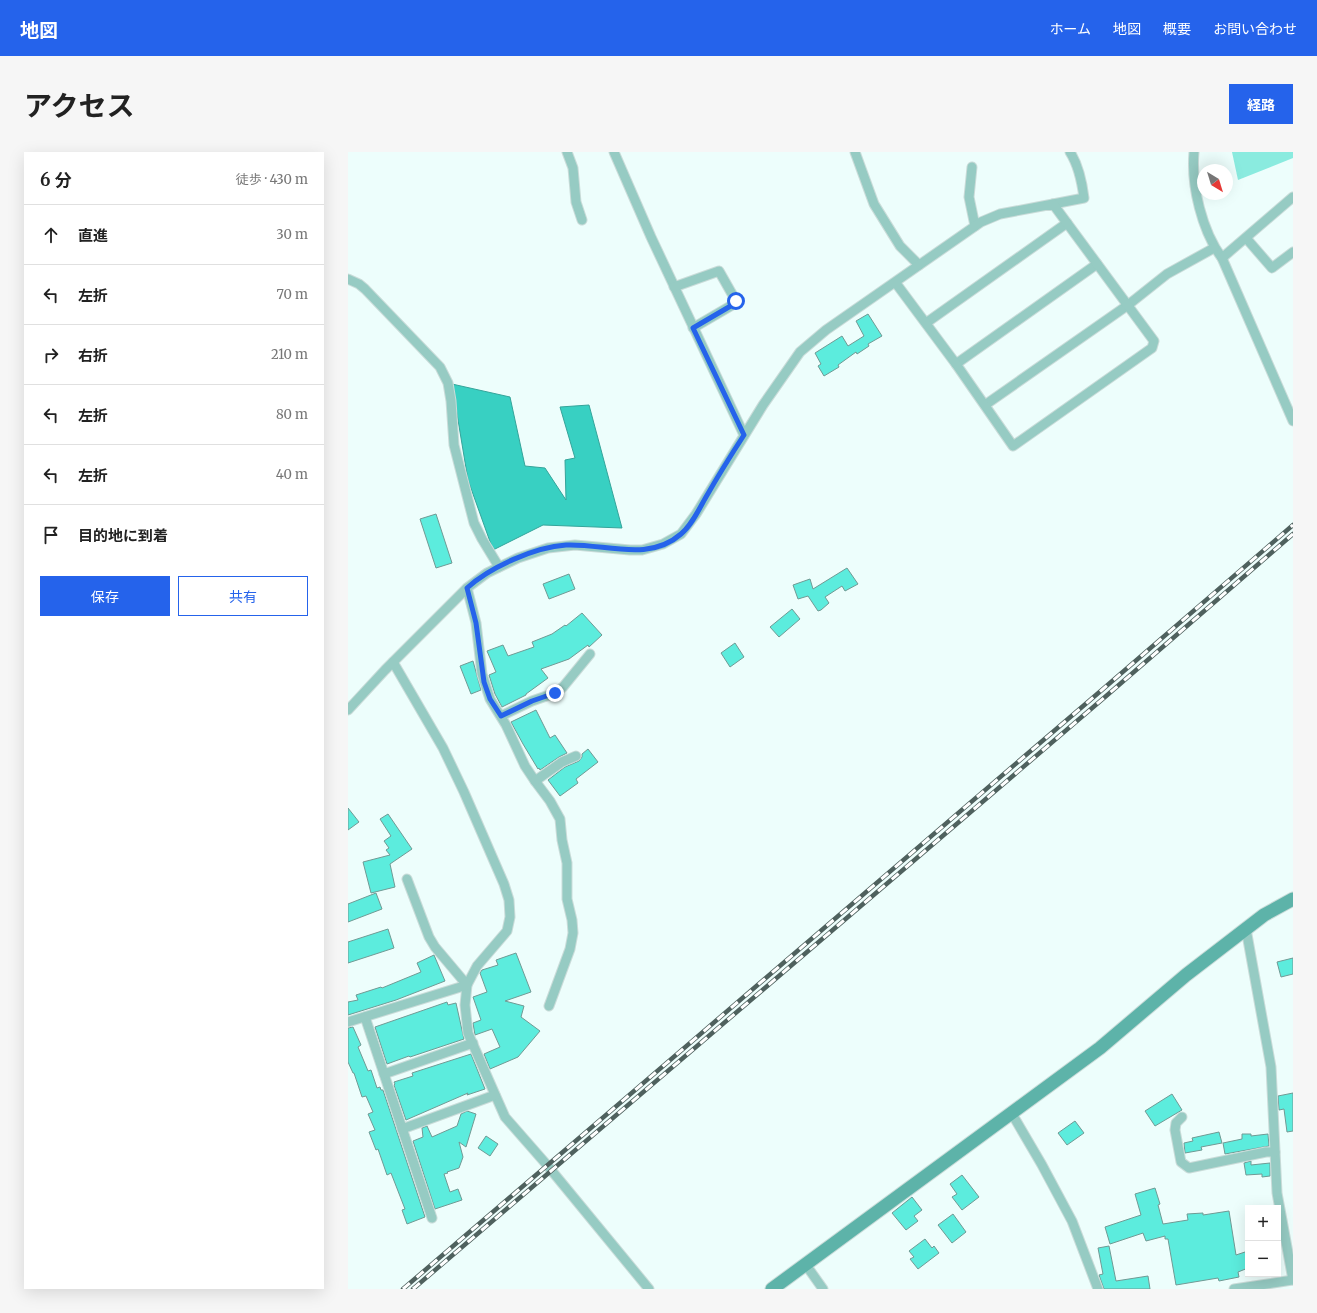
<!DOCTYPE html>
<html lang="ja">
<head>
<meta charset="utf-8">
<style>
	:root { --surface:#fff; --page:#f6f6f6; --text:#222; --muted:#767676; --line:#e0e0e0; --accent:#2563eb }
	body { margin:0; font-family:Merriweather,"Noto Sans JP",serif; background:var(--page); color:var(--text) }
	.controls { position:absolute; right:12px; bottom:12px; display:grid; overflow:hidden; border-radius:0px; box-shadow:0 4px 16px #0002 }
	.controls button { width:36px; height:36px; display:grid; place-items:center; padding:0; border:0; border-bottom:1px solid var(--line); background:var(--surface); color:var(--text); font:20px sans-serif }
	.compass { position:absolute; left:849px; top:12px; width:36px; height:36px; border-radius:50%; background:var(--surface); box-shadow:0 4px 16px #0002; rotate:142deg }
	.stop { position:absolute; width:12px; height:12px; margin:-9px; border:3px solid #2563eb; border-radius:50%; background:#fff }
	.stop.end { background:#2563eb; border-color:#fff; box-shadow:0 1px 4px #0008 }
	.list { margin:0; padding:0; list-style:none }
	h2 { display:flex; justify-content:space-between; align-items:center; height:52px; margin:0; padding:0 16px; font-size:17px }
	h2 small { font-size:13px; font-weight:400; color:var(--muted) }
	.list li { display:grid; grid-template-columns:26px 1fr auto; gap:12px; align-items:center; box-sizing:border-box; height:60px; padding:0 16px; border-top:1px solid var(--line) }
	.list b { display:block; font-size:15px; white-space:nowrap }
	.list em { font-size:13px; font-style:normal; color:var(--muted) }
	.actions { display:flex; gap:8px; padding:12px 16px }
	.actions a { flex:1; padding:9px 0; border:1px solid var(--accent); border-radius:0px; text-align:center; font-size:14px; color:var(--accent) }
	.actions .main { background:var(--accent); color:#fff }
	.icon { flex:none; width:22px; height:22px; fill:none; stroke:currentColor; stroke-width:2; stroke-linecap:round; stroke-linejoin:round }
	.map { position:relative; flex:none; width:945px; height:1137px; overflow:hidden; border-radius:0px }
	header { display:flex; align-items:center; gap:24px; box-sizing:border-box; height:56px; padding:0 20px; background:var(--accent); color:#fff }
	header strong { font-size:19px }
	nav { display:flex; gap:22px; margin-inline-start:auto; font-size:14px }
	.intro { display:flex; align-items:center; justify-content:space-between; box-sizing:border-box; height:96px; padding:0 24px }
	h1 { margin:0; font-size:28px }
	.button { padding:10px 18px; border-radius:0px; background:var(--accent); color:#fff; font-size:14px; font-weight:700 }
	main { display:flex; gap:24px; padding:0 24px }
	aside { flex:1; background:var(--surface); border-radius:0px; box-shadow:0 4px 16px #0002 }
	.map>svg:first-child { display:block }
	.green { fill:#8aebdf }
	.water { fill:#38d0c2; stroke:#35a49a }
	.building { fill:#5cecdd; stroke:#709a94 }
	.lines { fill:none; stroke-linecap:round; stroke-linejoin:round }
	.street-casing { stroke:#cadcd9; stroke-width:11 }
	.secondary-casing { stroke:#cadcd9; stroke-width:15 }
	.street { stroke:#96cbc3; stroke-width:9 }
	.secondary { stroke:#5db3a9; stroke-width:13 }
	.rail-casing { stroke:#4f615e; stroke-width:4.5 }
	.rail { stroke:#fff; stroke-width:3; stroke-dasharray:9; stroke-linecap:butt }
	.route { stroke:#2563eb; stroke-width:5 }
</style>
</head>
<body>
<header>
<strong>地図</strong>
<nav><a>ホーム</a><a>地図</a><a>概要</a><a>お問い合わせ</a></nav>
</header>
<div class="intro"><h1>アクセス</h1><a class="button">経路</a></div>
<main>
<aside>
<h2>6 分<small>徒歩 · 430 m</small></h2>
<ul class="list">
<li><svg class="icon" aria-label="ahead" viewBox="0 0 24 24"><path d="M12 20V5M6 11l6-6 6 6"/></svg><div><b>直進</b></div><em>30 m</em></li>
<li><svg class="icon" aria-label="left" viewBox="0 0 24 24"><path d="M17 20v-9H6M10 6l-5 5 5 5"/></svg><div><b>左折</b></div><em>70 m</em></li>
<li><svg class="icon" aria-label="right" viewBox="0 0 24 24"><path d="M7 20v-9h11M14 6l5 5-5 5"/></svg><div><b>右折</b></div><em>210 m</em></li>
<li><svg class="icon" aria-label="left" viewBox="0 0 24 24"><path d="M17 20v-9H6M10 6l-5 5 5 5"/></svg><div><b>左折</b></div><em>80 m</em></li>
<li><svg class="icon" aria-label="left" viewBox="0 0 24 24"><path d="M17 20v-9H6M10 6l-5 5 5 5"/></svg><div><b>左折</b></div><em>40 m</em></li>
<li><svg class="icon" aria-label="arrive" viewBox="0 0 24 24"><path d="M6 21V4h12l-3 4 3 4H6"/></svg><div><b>目的地に到着</b></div></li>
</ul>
<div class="actions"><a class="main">保存</a><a>共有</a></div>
</aside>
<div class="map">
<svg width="945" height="1137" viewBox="0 0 945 1137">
	<rect width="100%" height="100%" fill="#edfefc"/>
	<!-- green -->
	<polygon class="green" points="884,0 945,0 945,6 890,28"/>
	<!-- water -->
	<polygon class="water" points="104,232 162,245 177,314 197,316 218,348 217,308 227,306 212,255 241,253 274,376 195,373 145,398 120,328"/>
	<!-- building -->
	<g class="building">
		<polygon points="520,162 534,184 520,192 521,194 509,202 508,200 490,213 491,215 476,224 470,214 473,212 467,201 494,184 500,194 516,184 508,169"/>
		<polygon points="88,362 104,411 88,416 72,367"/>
		<polygon points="499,416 510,432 497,439 494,434 477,445 481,451 473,458 470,459 460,444 450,447 445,433 462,427 465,437"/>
		<polygon points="221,422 227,437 201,447 195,432"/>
		<polygon points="444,457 452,467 431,485 422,475"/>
		<polygon points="234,461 254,483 241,495 240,493 221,507 193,517 200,526 178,542 178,543 154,555 147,542 141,523 148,520 139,499 155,493 160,504 186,495 184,490 204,482 217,473 218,474"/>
		<polygon points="387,491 396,505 382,515 373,501"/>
		<polygon points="125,509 133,538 123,542 112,514"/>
		<polygon points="188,558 202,586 207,583 219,601 211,605 192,618 191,616 190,617 175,592 163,570"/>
		<polygon points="240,597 250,610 228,627 230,631 212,644 200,628 217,615 231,609 234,605 234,602"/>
		<polygon points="0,656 11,670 0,678"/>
		<polygon points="40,662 64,697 42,712 47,735 23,741 15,710 42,703 38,698 41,696 36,689 43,684 32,667"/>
		<polygon points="28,741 34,757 0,770 0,752"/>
		<polygon points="40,777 46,796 0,811 0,790"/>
		<polygon points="168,801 183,840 157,849 176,854 173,865 192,879 170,905 142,917 136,902 152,895 144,877 127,883 125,871 133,868 125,845 139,840 132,821 134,818 150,813 148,808"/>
		<polygon points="86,803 97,829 48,848 0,863 0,850 10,848 8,843 33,835 34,836 73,820 69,811"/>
		<polygon points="945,806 945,822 933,825 929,810"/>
		<polygon points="99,850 100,853 108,851 116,887 62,905 61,904 39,912 27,875"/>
		<polygon points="5,875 13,893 10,895 20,919 23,918 29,936 32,935 33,938 35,938 77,1065 59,1072 54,1058 57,1057 43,1021 39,1023 30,997 28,998 21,980 27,978 20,962 25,960 18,944 14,945 6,921 5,921 0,910 0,876"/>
		<polygon points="123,902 137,937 119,943 120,941 58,968 46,933 47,932 46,930 65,924 64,921 67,920"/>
		<polygon points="945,941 945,979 939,980 936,957 931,958 930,944"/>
		<polygon points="824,942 834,958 807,974 797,959"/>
		<polygon points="119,959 128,962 118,995 111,990 115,1005 111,1016 99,1020 100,1021 96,1022 102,1040 110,1037 114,1048 87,1057 65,989 75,985 74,976 79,974 84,985 109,974 113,962"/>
		<polygon points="727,969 736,981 719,993 710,981"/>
		<polygon points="871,980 874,991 853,995 854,998 837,1001 836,991 845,989 844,986"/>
		<polygon points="894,982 903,982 903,984 920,982 921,994 877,1002 875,991 894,987"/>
		<polygon points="138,984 150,992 142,1004 130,996"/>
		<polygon points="903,1009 903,1013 922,1011 922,1024 914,1025 914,1022 898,1023 896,1011"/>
		<polygon points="614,1023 631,1045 614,1058 604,1045 609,1042 602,1032"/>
		<polygon points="807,1036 812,1052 810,1053 815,1072 840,1068 839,1062 855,1061 855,1063 881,1059 888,1103 900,1099 900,1116 890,1120 891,1125 871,1129 870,1126 828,1133 820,1087 817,1087 817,1084 798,1089 795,1081 762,1092 757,1075 793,1063 787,1042"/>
		<polygon points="564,1045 574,1058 566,1064 570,1069 558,1078 544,1061"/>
		<polygon points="605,1062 618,1080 604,1091 590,1073"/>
		<polygon points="577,1087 584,1096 586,1094 591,1101 570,1117 562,1107 566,1105 561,1099"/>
		<polygon points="761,1094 768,1129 800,1124 802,1137 756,1137 751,1123 755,1122 750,1096"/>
	</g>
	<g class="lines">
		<defs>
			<g id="street">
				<polyline points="219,0 225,16 228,50 234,68"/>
				<polyline points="266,0 303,85 396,283"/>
				<polyline points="507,0 526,52 552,94 571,113"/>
				<path d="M846,0C843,34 854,79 874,106L945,269"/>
				<polyline points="624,15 621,45 627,74"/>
				<path d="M705,52L736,46C734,30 731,14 722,0"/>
				<polyline points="898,86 924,116 945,100"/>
				<polyline points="874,106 945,45"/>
				<polyline points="0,127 11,132 17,137 92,215 100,231 103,249 106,293 126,371 134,387 151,415"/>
				<polyline points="326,135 371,119 388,149 386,152 345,176"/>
				<polyline points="578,171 719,71"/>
				<polyline points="608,212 749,112"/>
				<polyline points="637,253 780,153 819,122 866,96"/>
				<polyline points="119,436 128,471 134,522 142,547 158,573 177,614 187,629 202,649 212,667 214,688 219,711 219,747 224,768 225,781 222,797 201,854"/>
				<polyline points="45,510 95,596 116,640 156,732 161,748 162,765 159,779 129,814 119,833 117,853 120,881 123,888 157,965 199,1013 301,1137"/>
				<polyline points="0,558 37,518 119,436 139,421 170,406 200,396 227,393 282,398 294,398 315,392 333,382 348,362 415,253 452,200 478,178 633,70 652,62 705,52 806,189 804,196 665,294 608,212 547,130"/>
				<polyline points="153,564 184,549 207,541 215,535 242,502"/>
				<polyline points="187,629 214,610 228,604"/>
				<polyline points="898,777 923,915 929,1041 945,1128"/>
				<polyline points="17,865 84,1066"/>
				<polyline points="0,870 119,833 87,795 81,785 59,727"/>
				<polyline points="36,922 125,891"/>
				<polyline points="663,960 694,1013 724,1069 750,1137"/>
				<polyline points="834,965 828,971 827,978 833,1010 841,1016 918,1000 927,1000"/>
				<polyline points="54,977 147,943"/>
				<polyline points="458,1113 475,1137"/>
				<polyline points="886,1137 945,1128"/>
			</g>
			<polyline id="secondary" points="424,1137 752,896 838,823 916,763 945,747"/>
		</defs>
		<!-- street casing -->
		<use href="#street" class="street-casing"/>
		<!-- secondary casing -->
		<use href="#secondary" class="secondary-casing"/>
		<!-- street -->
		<use href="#street" class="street"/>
		<!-- secondary -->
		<use href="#secondary" class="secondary"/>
		<defs>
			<g id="rail">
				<polyline points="55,1137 755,537 945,373"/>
				<polyline points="65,1137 757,545 945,382"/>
			</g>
		</defs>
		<!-- rail casing -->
		<use href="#rail" class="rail-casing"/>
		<!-- rail -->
		<use href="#rail" class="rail"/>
	</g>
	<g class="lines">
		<!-- route -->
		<path class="route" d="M207,541L184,549L153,564L142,547L136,530L128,471L119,436C142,415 187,395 218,393C256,391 300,411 333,382C344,373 351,357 358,345C370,324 383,303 396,283L345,176L386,152L388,149"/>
	</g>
</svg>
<div class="controls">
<button>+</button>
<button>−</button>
</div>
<svg class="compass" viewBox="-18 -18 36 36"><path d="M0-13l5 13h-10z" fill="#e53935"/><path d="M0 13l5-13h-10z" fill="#767676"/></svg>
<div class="stop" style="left:388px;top:149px"></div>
<div class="stop end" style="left:207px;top:541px"></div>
</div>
</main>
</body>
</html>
